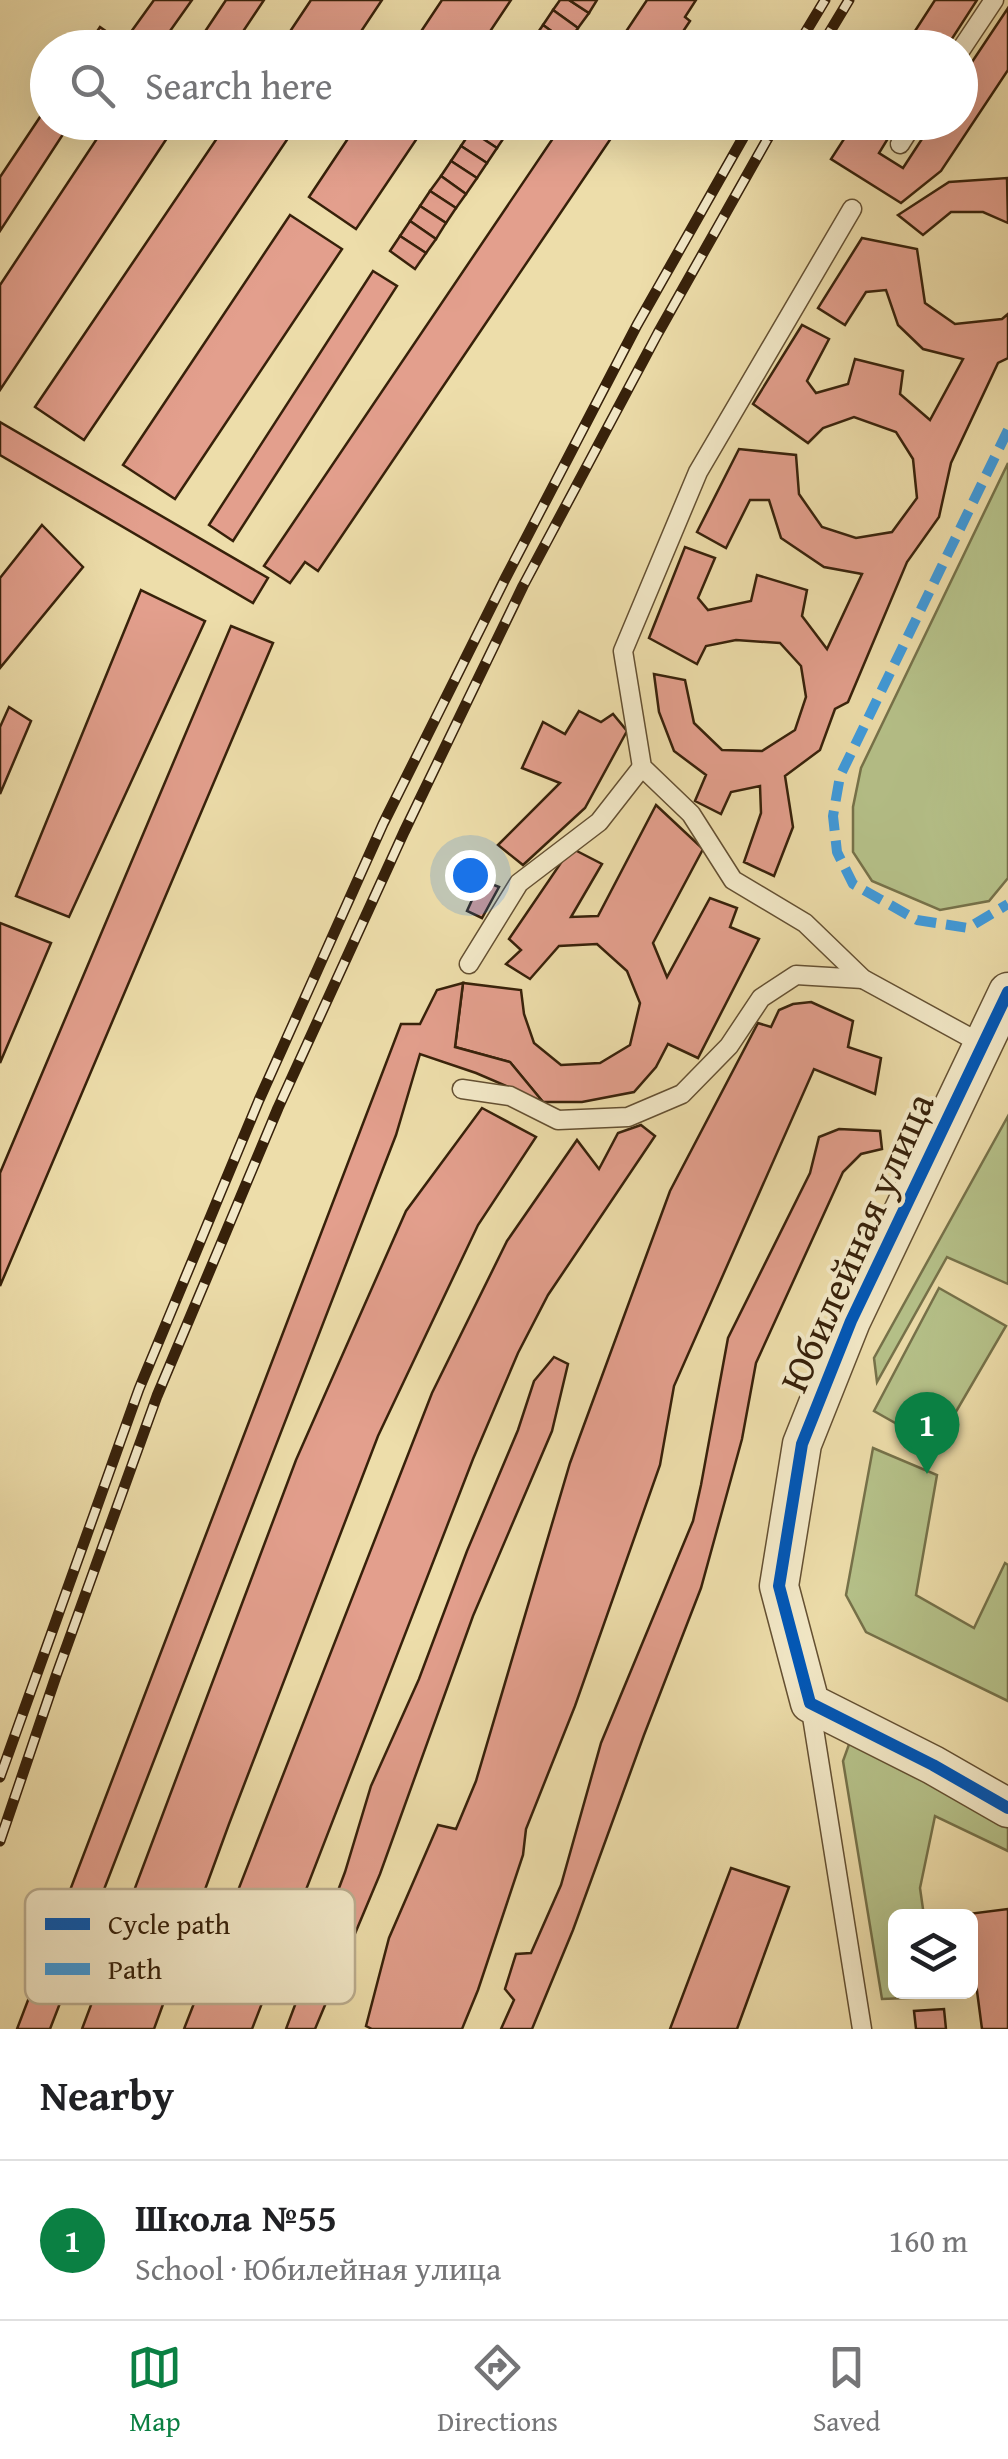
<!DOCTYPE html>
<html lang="en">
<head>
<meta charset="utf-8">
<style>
	:root { --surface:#fff; --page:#f6f6f6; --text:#202124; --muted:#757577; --line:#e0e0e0; --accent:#0b8043 }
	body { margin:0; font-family:"Gentium Book Plus",serif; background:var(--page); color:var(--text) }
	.controls { position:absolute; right:30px; bottom:30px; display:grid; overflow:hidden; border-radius:15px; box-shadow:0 10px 40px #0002 }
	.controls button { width:90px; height:90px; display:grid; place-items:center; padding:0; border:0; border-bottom:2px solid var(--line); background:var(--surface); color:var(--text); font:50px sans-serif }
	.you { position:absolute; left:470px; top:875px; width:35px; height:35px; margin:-25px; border:8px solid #fff; border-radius:50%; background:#1a73e8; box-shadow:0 0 0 15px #1a73e833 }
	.badge { display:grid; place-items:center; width:65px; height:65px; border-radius:50%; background:var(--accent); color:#fff; font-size:32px; font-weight:700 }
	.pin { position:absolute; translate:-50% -82px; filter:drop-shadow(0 2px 5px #0008) }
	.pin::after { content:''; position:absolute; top:52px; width:35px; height:30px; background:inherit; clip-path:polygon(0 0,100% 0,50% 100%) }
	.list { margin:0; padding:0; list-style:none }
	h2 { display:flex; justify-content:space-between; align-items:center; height:130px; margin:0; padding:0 40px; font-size:42px }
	h2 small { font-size:32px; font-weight:400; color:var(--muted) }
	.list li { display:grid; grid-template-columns:65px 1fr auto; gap:30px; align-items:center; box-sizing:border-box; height:160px; padding:0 40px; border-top:2px solid var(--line) }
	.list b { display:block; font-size:38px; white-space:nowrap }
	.list p { margin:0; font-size:32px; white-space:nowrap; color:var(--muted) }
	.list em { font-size:32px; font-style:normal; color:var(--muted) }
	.icon { flex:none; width:55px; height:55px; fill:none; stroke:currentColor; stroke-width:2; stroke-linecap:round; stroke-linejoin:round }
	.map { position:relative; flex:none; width:1008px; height:2029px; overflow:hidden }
	.search { position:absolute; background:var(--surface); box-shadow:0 10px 40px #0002; left:30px; right:30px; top:30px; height:110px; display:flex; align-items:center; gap:25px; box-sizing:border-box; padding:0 35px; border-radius:55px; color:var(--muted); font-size:38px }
	.sheet { height:290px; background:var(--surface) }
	nav { display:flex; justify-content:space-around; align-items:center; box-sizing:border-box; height:140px; border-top:2px solid var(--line); background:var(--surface); font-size:28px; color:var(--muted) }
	nav a { display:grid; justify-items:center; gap:5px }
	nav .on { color:var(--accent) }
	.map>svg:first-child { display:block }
	.green { fill:#b6c28a; stroke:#76724a; stroke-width:2.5 }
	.building { fill:#e39f8d; stroke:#37210a; stroke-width:2.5 }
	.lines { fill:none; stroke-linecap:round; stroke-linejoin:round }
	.service-casing { stroke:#645032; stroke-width:21 }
	.minor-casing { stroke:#645032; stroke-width:41 }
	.service { stroke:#f3e9c8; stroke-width:18 }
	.minor { stroke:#f3e9c8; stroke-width:38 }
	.rail-casing { stroke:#37210a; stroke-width:11 }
	.rail { stroke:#f3e9c8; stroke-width:8; stroke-dasharray:22; stroke-linecap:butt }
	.quiet { stroke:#3e9bde; stroke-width:10; stroke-dasharray:20 10; stroke-linecap:butt }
	.cycleway-casing { stroke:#f3e9c8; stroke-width:19 }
	.cycleway { stroke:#0057b8; stroke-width:12 }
	.labels { text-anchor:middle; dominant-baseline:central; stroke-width:8; stroke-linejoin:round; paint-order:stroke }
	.street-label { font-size:40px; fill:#37210a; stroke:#f3e9c8 }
	.key { fill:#f3e9c8; stroke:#bbad8f; stroke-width:2.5 }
	.key-label { font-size:28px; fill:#37210a }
</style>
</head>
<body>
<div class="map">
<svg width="1008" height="2029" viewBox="0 0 1008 2029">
	<rect width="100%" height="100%" fill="#edddaa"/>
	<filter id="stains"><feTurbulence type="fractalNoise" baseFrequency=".002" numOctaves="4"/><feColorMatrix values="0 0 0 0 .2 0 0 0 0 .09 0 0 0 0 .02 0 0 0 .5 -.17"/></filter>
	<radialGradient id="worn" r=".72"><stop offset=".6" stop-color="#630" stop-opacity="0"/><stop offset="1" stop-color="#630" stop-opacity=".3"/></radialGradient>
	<!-- green -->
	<g class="green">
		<polygon points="1008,463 1008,878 989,901 940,910 872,881 853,852 853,807 861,768"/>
		<polygon points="1008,1116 1008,1284 947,1257 877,1382 874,1358"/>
		<polygon points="939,1288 1006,1326 936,1446 874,1411"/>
		<polygon points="873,1448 937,1475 916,1595 974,1628 1005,1563 1008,1565 1008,1701 866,1632 846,1595"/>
		<polygon points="852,1736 1008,1820 1008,1851 935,1816 920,1888 924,1916 896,1916 896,1992 934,1992 935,1997 882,1999 843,1761"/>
	</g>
	<!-- building -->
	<g class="building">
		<polygon points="154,0 192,0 158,48 130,48 123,43"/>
		<polygon points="226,0 264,0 232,48 194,48"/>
		<polygon points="311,0 382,0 350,48 279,48"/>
		<polygon points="442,0 511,0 479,48 410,48"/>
		<polygon points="560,0 569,0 589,13 578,28 553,10"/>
		<polygon points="569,0 597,0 589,13"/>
		<polygon points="647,0 696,0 685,17 690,21 672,48 615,48"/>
		<polygon points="935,0 977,0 946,48 904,48"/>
		<polygon points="1008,8 1008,70 941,171 901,203 831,159 855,122 898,122 879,153 903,168 933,122 960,122 960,80"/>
		<polygon points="553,10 578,28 568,43 543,25"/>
		<polygon points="543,25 568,43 565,48 543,48 532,41"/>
		<polygon points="100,27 123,43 120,48 86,48"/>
		<polygon points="48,105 48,122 71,122 0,231 0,177"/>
		<polygon points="108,122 169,122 175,126 0,390 0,285"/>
		<polygon points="228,122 299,122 84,440 35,407"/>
		<polygon points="359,122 428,122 356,229 309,197"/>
		<polygon points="477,122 491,122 507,133 497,148 471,131"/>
		<polygon points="564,122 622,122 318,571 305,562 290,583 264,566"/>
		<polygon points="471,131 497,148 487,163 461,146"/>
		<polygon points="461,146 487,163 477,178 451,161"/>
		<polygon points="451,161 477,178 466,194 441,176"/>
		<polygon points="441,176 466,194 456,208 430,191"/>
		<polygon points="1007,178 1008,223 983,212 951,212 923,235 898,215 949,182"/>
		<polygon points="430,191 456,208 446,223 420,206"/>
		<polygon points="420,206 446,223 436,239 410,221"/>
		<polygon points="290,215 342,249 175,499 123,465"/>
		<polygon points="410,221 436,239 426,253 400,236"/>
		<polygon points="400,236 426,253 415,269 390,251"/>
		<polygon points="862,238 917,249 925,303 955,324 1002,319 1008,314 1008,358 998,363 951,463 939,517 907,562 848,702 835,709 820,750 785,776 793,827 774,876 744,862 761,813 760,786 731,792 721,814 695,801 706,775 674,751 659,712 654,674 685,680 694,723 722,750 762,751 795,730 806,697 801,666 780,643 736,640 706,646 697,664 649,638 685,547 715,558 698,598 708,610 751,601 757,575 807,590 802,616 827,649 862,574 824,567 781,538 769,500 750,500 726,548 697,532 739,449 796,455 799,494 822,527 856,538 892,532 917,498 913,459 896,432 854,417 823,428 808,443 753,404 802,325 829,339 807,381 816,393 848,384 855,359 903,371 900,394 930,420 963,359 923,349 898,325 886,290 866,292 845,325 818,308"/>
		<polygon points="373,271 397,286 233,541 209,525"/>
		<polygon points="0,422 268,578 253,603 0,455"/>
		<polygon points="42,525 83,567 0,668 0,578"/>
		<polygon points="141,590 205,621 69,917 16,896"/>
		<polygon points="231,626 273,643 0,1286 0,1173"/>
		<polygon points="9,707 31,721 0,794 0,727"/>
		<polygon points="579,711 601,722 613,714 627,731 585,808 523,865 498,845 560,783 522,768 543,722 565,734"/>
		<polygon points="656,805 703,849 653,943 667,977 710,898 737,908 730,927 759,939 698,1058 668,1044 656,1067 634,1092 582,1102 543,1102 510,1062 455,1047 463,983 521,990 524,1014 534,1043 561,1065 600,1063 630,1045 640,1003 627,971 597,944 559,946 530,979 506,964 521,950 509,939 571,848 602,864 571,917 598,916"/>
		<polygon points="481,880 499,887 482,918 467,911"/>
		<polygon points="0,923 51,943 0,1063"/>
		<polygon points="463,983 455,1047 510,1062 543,1102 476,1073 420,1054 396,1135 50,2029 17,2029 401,1024 420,1024 437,990"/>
		<polygon points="811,1002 853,1021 848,1047 881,1058 875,1094 814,1069 674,1386 660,1465 575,1706 526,1829 523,1855 478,1990 462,2029 372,2029 366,2026 389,1938 438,1825 456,1829 476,1781 570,1463 670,1191 758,1023 771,1027 779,1010 793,1004"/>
		<polygon points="482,1108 536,1137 478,1225 378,1436 229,1824 154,2029 82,2029 296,1460 406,1211"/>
		<polygon points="641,1125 655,1136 548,1295 518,1353 473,1459 252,2029 184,2029 432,1393 507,1241 577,1140 599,1169 618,1133"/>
		<polygon points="839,1129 880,1131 882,1149 861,1154 843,1172 756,1363 742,1439 701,1588 644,1735 573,1930 532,2029 501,2029 514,2000 505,1989 516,1954 531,1953 561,1885 601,1743 693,1521 701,1485 728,1338 810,1173 819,1137"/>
		<polygon points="554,1357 568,1364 552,1431 473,1616 380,1874 315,2029 286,2029 345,1872 371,1786 419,1679 467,1551 518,1430 534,1381"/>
		<polygon points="731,1868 789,1887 737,2029 670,2029"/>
		<polygon points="1008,1909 1008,2029 982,2029 970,1938 970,1916 968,1916 968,1914"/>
		<polygon points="944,2009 946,2029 916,2029 914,2011"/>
	</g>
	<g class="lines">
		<defs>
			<g id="service">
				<polyline points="960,51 994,0"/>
				<polyline points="900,144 914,122"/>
				<polyline points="852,209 698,472 623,651 642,767 691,814 733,880 805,923 863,979 982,1044"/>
				<polyline points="469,964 519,883 599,822 642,767"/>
				<polyline points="462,1089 510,1096 558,1120 628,1117 682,1094 729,1046 761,998 796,975 863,979"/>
				<polyline points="810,1704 862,2029"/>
			</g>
			<polyline id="minor" points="1008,992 851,1321 802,1444 779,1586 810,1703 933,1765 1008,1808"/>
		</defs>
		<!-- service casing -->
		<use href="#service" class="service-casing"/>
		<!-- minor casing -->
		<use href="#minor" class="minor-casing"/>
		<!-- service -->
		<use href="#service" class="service"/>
		<!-- minor -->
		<use href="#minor" class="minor"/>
		<defs>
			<g id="rail">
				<polyline points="796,48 825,0"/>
				<polyline points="820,48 849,0"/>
				<polyline points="0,1777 139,1389 259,1100 383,824 505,579 637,325 752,122"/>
				<polyline points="0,1841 56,1676 157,1396 278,1108 404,832 523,586 658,333 777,122"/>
			</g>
		</defs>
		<!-- rail casing -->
		<use href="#rail" class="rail-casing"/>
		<!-- rail -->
		<use href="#rail" class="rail"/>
		<!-- quiet -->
		<polyline class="quiet" points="1008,430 840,776 833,816 837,852 853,884 917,920 968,928 1008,904"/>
		<defs>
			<polyline id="cycleway" points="1008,992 851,1321 802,1444 779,1586 810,1703 933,1765 1008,1808"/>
		</defs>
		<!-- cycleway casing -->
		<use href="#cycleway" class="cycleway-casing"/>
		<!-- cycleway -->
		<use href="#cycleway" class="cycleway"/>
	</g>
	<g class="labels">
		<!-- street labels -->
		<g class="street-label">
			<text transform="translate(856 1242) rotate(-66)">Юбилейная улица</text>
		</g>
	</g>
	<!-- legend -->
	<rect x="25" y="1889" width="330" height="115" rx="15" class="key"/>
	<rect x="45" y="1918" width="45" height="12" fill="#0057b8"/>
	<rect x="45" y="1963" width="45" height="12" fill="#3e9bde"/>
	<g class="key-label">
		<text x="108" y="1934">Cycle path</text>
		<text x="108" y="1979">Path</text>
	</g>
	<rect width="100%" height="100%" filter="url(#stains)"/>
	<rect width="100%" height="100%" fill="url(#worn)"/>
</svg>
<div class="controls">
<button><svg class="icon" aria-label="layers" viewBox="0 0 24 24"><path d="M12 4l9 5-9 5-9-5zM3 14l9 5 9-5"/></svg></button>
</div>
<div class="you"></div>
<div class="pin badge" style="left:927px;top:1474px">1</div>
<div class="search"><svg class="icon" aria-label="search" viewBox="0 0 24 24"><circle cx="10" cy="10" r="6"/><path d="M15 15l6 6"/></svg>Search here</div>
</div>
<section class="sheet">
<h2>Nearby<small></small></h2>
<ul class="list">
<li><span class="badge">1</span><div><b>Школа №55</b><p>School · Юбилейная улица</p></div><em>160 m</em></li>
</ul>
</section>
<nav>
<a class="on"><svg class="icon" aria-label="map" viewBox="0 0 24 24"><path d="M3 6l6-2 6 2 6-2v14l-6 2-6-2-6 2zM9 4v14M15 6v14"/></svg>Map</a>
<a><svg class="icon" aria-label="directions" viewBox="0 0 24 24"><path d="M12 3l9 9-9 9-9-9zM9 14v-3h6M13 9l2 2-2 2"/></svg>Directions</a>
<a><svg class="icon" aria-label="saved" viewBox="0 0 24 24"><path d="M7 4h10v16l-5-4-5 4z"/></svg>Saved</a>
</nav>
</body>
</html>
